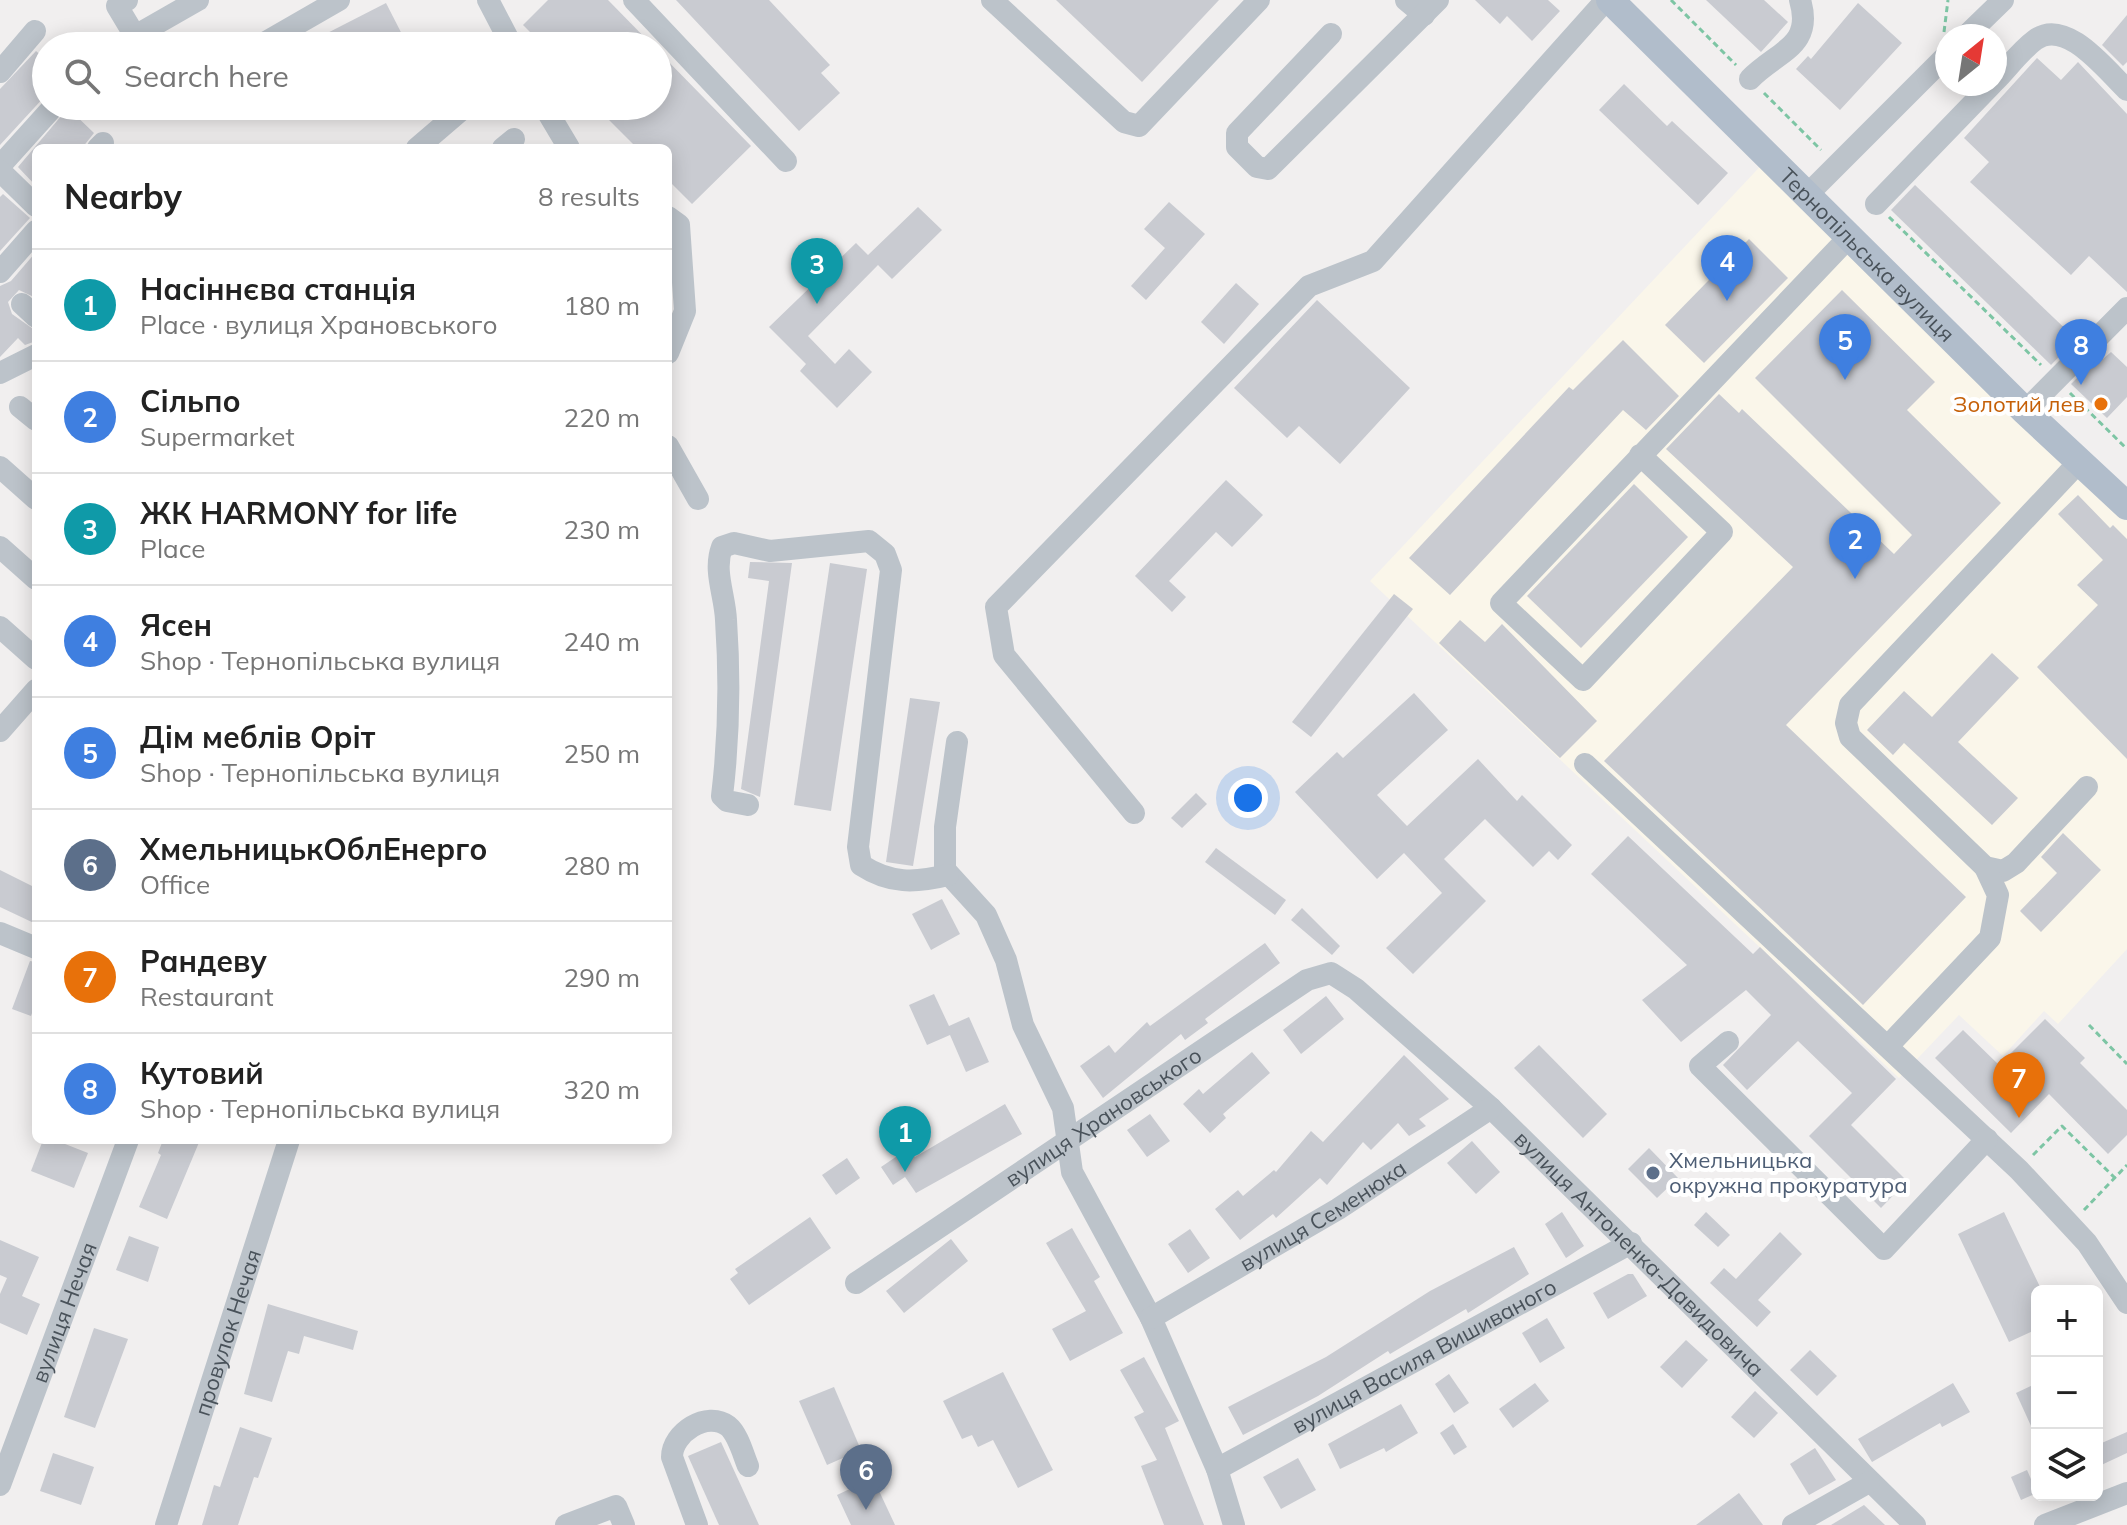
<!DOCTYPE html>
<html lang="en">
<head>
<meta charset="utf-8">
<style>
	:root { --surface:#fff; --page:#f6f6f6; --text:#222; --muted:#767676; --line:#e0e0e0; --accent:#d93025 }
	body { margin:0; font-family:Mulish,sans-serif; background:var(--page); color:var(--text) }
	.controls { position:absolute; right:24px; bottom:24px; display:grid; overflow:hidden; border-radius:12px; box-shadow:0 4px 20px #0003 }
	.controls button { width:72px; height:72px; display:grid; place-items:center; padding:0; border:0; border-bottom:2px solid var(--line); background:var(--surface); color:var(--text); font:40px sans-serif }
	.compass { position:absolute; left:1935px; top:24px; width:72px; height:72px; border-radius:50%; background:var(--surface); box-shadow:0 4px 20px #0003; rotate:30deg }
	.you { position:absolute; left:1248px; top:798px; width:28px; height:28px; margin:-20px; border:6px solid #fff; border-radius:50%; background:#1a73e8; box-shadow:0 0 0 12px #1a73e833 }
	.badge { display:grid; place-items:center; width:52px; height:52px; border-radius:50%; background:var(--accent); color:#fff; font-size:26px; font-weight:700 }
	.pin { position:absolute; translate:-50% -66px; filter:drop-shadow(0 2px 4px #0008) }
	.pin::after { content:''; position:absolute; top:42px; width:28px; height:24px; background:inherit; clip-path:polygon(0 0,100% 0,50% 100%) }
	.list { margin:0; padding:0; list-style:none }
	h2 { display:flex; justify-content:space-between; align-items:center; height:104px; margin:0; padding:0 32px; font-size:34px }
	h2 small { font-size:26px; font-weight:400; color:var(--muted) }
	.list li { display:grid; grid-template-columns:52px 1fr auto; gap:24px; align-items:center; box-sizing:border-box; height:112px; padding:0 32px; border-top:2px solid var(--line) }
	.list b { display:block; font-size:30px; white-space:nowrap }
	.list p { margin:0; font-size:26px; white-space:nowrap; color:var(--muted) }
	.list em { font-size:26px; font-style:normal; color:var(--muted) }
	.icon { flex:none; width:44px; height:44px; fill:none; stroke:currentColor; stroke-width:2; stroke-linecap:round; stroke-linejoin:round }
	.map { position:relative; flex:none; width:2127px; height:1525px; overflow:hidden }
	.search { position:absolute; background:var(--surface); box-shadow:0 4px 20px #0003; left:32px; top:32px; width:640px; height:88px; display:flex; align-items:center; gap:20px; box-sizing:border-box; padding:0 28px; border-radius:44px; color:var(--muted); font-size:30px }
	.panel { position:absolute; background:var(--surface); box-shadow:0 4px 20px #0003; left:32px; top:144px; width:640px; height:1000px; border-radius:12px }
	.map>svg:first-child { display:block }
	.commercial { fill:#faf6ea }
	.building { fill:#c9cbd1 }
	.lines { fill:none; stroke-linecap:round; stroke-linejoin:round }
	.path { stroke:#7dc5a4; stroke-width:3; stroke-dasharray:6 4; stroke-linecap:butt }
	.minor { stroke:#bcc3ca; stroke-width:22 }
	.major { stroke:#b1bdcb; stroke-width:28 }
	.food-dot { fill:#e8710a; stroke:#fff; stroke-width:3 }
	.service-dot { fill:#5c6f8a; stroke:#fff; stroke-width:3 }
	.labels { text-anchor:middle; dominant-baseline:central; stroke-width:8; stroke-linejoin:round; paint-order:stroke }
	.street-label { font-size:22px; fill:#49525a; stroke:#fff }
	.food-label { font-size:22px; fill:#c56008; stroke:#fff; text-anchor:end }
	.service-label { font-size:22px; fill:#4e5e75; stroke:#fff; text-anchor:start }
</style>
</head>
<body>
<div class="map">
<svg width="2127" height="1525" viewBox="0 0 2127 1525">
	<rect width="100%" height="100%" fill="#f1efef"/>
	<!-- commercial -->
	<polygon class="commercial" points="1770,156 2127,506 2127,949 2058,1024 2044,1011 2003,1056 1959,1015 1899,1078 1370,581"/>
	<!-- building -->
	<g class="building">
		<polygon points="548,0 608,0 653,46 544,46 523,25"/>
		<polygon points="676,0 769,0 830,65 821,73 840,93 799,131"/>
		<polygon points="1056,0 1219,0 1142,82"/>
		<polygon points="1475,0 1548,0 1560,11 1532,41 1507,16 1500,24"/>
		<polygon points="1706,0 1764,0 1788,22 1761,52"/>
		<polygon points="386,3 408,46 302,46"/>
		<polygon points="1858,3 1902,43 1840,110 1796,69 1808,56 1811,59"/>
		<polygon points="2127,15 2127,62 2123,66 2102,45"/>
		<polygon points="36,51 46,60 46,95 0,145 0,89"/>
		<polygon points="658,51 751,146 692,204 668,180 668,148 637,148 595,106 658,106"/>
		<polygon points="2037,58 2061,80 2078,62 2127,114 2127,292 2089,256 2071,275 1970,182 1989,162 1964,138"/>
		<polygon points="1624,84 1667,126 1672,121 1728,173 1698,205 1599,110"/>
		<polygon points="68,108 94,133 82,148 36,148 36,186 18,167"/>
		<polygon points="1915,185 2076,339 2051,365 1891,210"/>
		<polygon points="3,194 30,218 0,251 0,197"/>
		<polygon points="1169,202 1205,234 1146,300 1131,286 1165,248 1144,229"/>
		<polygon points="918,207 942,230 892,279 878,265 808,336 835,364 849,349 872,372 837,408 800,371 806,364 769,327 856,243 868,255"/>
		<polygon points="1749,239 1788,278 1704,363 1665,325"/>
		<polygon points="36,252 36,298 19,290 8,302 12,314 36,331 36,341 25,345 18,338 0,357 0,286 11,281"/>
		<polygon points="1236,283 1259,304 1224,344 1201,322"/>
		<polygon points="1842,290 1935,382 1907,410 2001,503 1786,725 1966,897 1863,1005 1604,761 1793,567 1666,449 1719,394 1739,413 1742,409 1894,554 1912,535 1755,378"/>
		<polygon points="1317,300 1410,388 1340,464 1299,426 1287,438 1234,388"/>
		<polygon points="1623,340 1679,396 1646,430 1623,410 1450,595 1409,558 1569,387 1573,390"/>
		<polygon points="2111,352 2127,367 2127,397 2107,418 2071,384 2099,356 2103,359"/>
		<polygon points="1226,480 1263,515 1232,547 1216,532 1169,581 1186,597 1172,612 1135,576"/>
		<polygon points="1634,484 1688,537 1581,648 1527,596"/>
		<polygon points="2078,495 2110,528 2113,525 2127,539 2127,759 2037,667 2098,605 2077,585 2103,560 2058,514"/>
		<polygon points="750,562 792,563 760,797 741,789 769,581 748,578"/>
		<polygon points="830,563 867,569 831,811 794,805"/>
		<polygon points="1394,594 1413,609 1311,737 1292,722"/>
		<polygon points="1460,620 1485,642 1502,624 1597,721 1560,758 1439,643"/>
		<polygon points="1992,653 2019,678 1958,742 2018,798 1992,825 1904,743 1893,755 1867,730 1904,691 1932,717"/>
		<polygon points="1414,693 1448,730 1377,795 1407,826 1478,759 1517,801 1522,795 1572,845 1558,860 1549,851 1533,867 1485,819 1444,859 1486,901 1413,974 1386,948 1442,893 1404,853 1377,879 1295,792 1337,752 1343,758"/>
		<polygon points="910,698 940,702 913,866 886,862"/>
		<polygon points="1196,793 1207,804 1182,828 1171,818"/>
		<polygon points="2063,833 2101,870 2041,932 2020,911 2057,873 2041,857"/>
		<polygon points="1628,836 1753,954 1760,947 1896,1079 1851,1125 1907,1181 1881,1208 1809,1136 1852,1093 1798,1041 1747,1090 1723,1065 1771,1015 1746,990 1681,1042 1642,1000 1687,965 1591,874"/>
		<polygon points="1216,848 1286,900 1275,915 1205,862"/>
		<polygon points="0,870 36,888 36,924 0,907"/>
		<polygon points="942,899 960,934 931,950 912,914"/>
		<polygon points="1302,908 1340,946 1332,955 1291,920"/>
		<polygon points="1265,943 1280,963 1205,1019 1208,1023 1185,1040 1181,1034 1103,1098 1080,1066 1109,1045 1115,1053 1147,1022 1150,1026"/>
		<polygon points="30,961 36,962 36,1002 31,1016 12,1009"/>
		<polygon points="934,994 949,1026 969,1017 989,1062 966,1072 950,1035 927,1045 909,1005"/>
		<polygon points="1326,996 1344,1019 1301,1054 1283,1030"/>
		<polygon points="2045,1019 2085,1058 2080,1063 2127,1110 2127,1135 2108,1154 2049,1094 2011,1133 1935,1058 1963,1030 1999,1065"/>
		<polygon points="1539,1045 1607,1114 1583,1138 1514,1068"/>
		<polygon points="1252,1052 1270,1073 1223,1114 1226,1118 1210,1133 1183,1104 1199,1089 1203,1094"/>
		<polygon points="1404,1055 1449,1099 1419,1119 1426,1126 1409,1136 1398,1123 1371,1150 1363,1142 1327,1185 1320,1178 1276,1218 1273,1214 1240,1240 1215,1209 1238,1190 1243,1196 1274,1170 1276,1172 1311,1131 1323,1142"/>
		<polygon points="1005,1104 1022,1134 916,1193 905,1177 893,1185 881,1167 909,1148 915,1157"/>
		<polygon points="1150,1114 1170,1141 1147,1157 1127,1130"/>
		<polygon points="43,1140 55,1140 88,1153 74,1188 31,1171"/>
		<polygon points="163,1140 200,1140 167,1219 139,1207 161,1155 158,1153"/>
		<polygon points="1472,1141 1500,1172 1476,1194 1447,1163"/>
		<polygon points="1649,1148 1678,1178 1657,1198 1628,1169"/>
		<polygon points="847,1158 860,1178 836,1195 822,1175"/>
		<polygon points="1562,1212 1584,1246 1566,1258 1545,1224"/>
		<polygon points="1706,1212 1730,1235 1718,1247 1694,1225"/>
		<polygon points="2004,1212 2042,1291 2037,1291 2037,1329 2009,1342 1958,1234"/>
		<polygon points="810,1217 831,1248 749,1305 730,1279 738,1273 735,1269"/>
		<polygon points="1072,1228 1100,1277 1094,1281 1123,1333 1070,1361 1052,1329 1086,1311 1046,1243"/>
		<polygon points="1190,1229 1210,1258 1188,1273 1168,1244"/>
		<polygon points="1780,1232 1802,1254 1758,1300 1771,1312 1757,1327 1710,1283 1724,1268 1736,1279"/>
		<polygon points="129,1236 159,1247 148,1282 116,1270"/>
		<polygon points="951,1239 968,1261 904,1313 886,1291"/>
		<polygon points="0,1240 39,1257 22,1296 40,1304 27,1335 0,1323 0,1294 7,1278 0,1275"/>
		<polygon points="1514,1247 1529,1274 1468,1313 1466,1309 1390,1354 1388,1351 1318,1396 1243,1435 1228,1407 1326,1357 1430,1291"/>
		<polygon points="1628,1274 1633,1274 1647,1296 1608,1319 1593,1293"/>
		<polygon points="268,1304 358,1331 353,1350 304,1336 299,1354 288,1351 272,1402 244,1394"/>
		<polygon points="1547,1318 1565,1348 1540,1363 1522,1333"/>
		<polygon points="94,1328 128,1339 95,1428 64,1417"/>
		<polygon points="1686,1340 1708,1360 1682,1388 1660,1367"/>
		<polygon points="1810,1350 1837,1376 1817,1396 1790,1370"/>
		<polygon points="1144,1357 1179,1421 1165,1428 1204,1525 1164,1525 1141,1466 1157,1460 1134,1417 1144,1412 1120,1370"/>
		<polygon points="1003,1372 1053,1470 1018,1488 993,1440 978,1447 972,1435 962,1439 943,1401"/>
		<polygon points="1449,1374 1469,1403 1454,1413 1435,1384"/>
		<polygon points="1535,1383 1549,1401 1513,1428 1499,1409"/>
		<polygon points="1953,1383 1970,1412 1942,1427 1940,1423 1872,1462 1858,1439"/>
		<polygon points="2037,1383 2037,1439 2016,1393"/>
		<polygon points="834,1387 861,1450 827,1465 799,1401"/>
		<polygon points="1755,1391 1778,1413 1754,1438 1731,1417"/>
		<polygon points="1401,1404 1418,1433 1386,1452 1384,1448 1340,1469 1328,1444"/>
		<polygon points="1453,1424 1467,1447 1454,1455 1440,1433"/>
		<polygon points="240,1427 272,1438 258,1478 254,1477 238,1525 202,1525 214,1485 220,1487"/>
		<polygon points="2127,1432 2127,1453 2097,1467 2097,1445"/>
		<polygon points="721,1442 759,1525 719,1525 688,1456"/>
		<polygon points="1815,1448 1836,1480 1809,1495 1790,1464"/>
		<polygon points="53,1453 94,1467 81,1505 40,1491"/>
		<polygon points="1298,1458 1316,1490 1281,1509 1263,1477"/>
		<polygon points="2027,1470 2037,1493 2021,1500 2011,1477"/>
		<polygon points="873,1478 895,1525 851,1525 837,1495"/>
		<polygon points="1739,1493 1763,1525 1696,1525"/>
		<polygon points="1864,1505 1885,1525 1831,1525"/>
	</g>
	<g class="lines">
		<!-- path -->
		<g class="path">
			<polyline points="1671,0 1736,65"/>
			<polyline points="1944,32 1948,0"/>
			<polyline points="1764,93 1821,150"/>
			<polyline points="1889,217 2041,365"/>
			<polyline points="2070,393 2127,449"/>
			<polyline points="2089,1025 2127,1064"/>
			<polyline points="2033,1155 2062,1126 2115,1178"/>
			<polyline points="2084,1210 2127,1165"/>
		</g>
		<!-- minor -->
		<g class="minor">
			<polyline points="127,0 117,6 135,36"/>
			<polyline points="488,0 512,46"/>
			<polyline points="634,0 786,161"/>
			<polyline points="992,0 1124,122 1139,126 1259,0"/>
			<polyline points="1406,0 1424,15"/>
			<polyline points="1331,34 1237,133 1237,147 1257,167 1268,169 1438,0"/>
			<polyline points="1966,36 2003,0"/>
			<polyline points="141,46 135,36 198,0"/>
			<polyline points="259,46 339,0"/>
			<polyline points="0,72 35,31"/>
			<path d="M1750,79C1777,51 1814,47 1800,0"/>
			<path d="M1995,81C2008,68 2020,51 2035,40C2066,17 2106,70 2127,90"/>
			<polyline points="544,106 569,148"/>
			<polyline points="98,148 103,143"/>
			<polyline points="417,148 466,106"/>
			<polyline points="503,148 514,139"/>
			<polyline points="0,166 54,106"/>
			<polyline points="0,171 36,206"/>
			<polyline points="1808,194 1947,55"/>
			<polyline points="1876,204 1992,84"/>
			<polyline points="668,217 679,225 685,311 668,353"/>
			<polyline points="0,272 36,231"/>
			<polyline points="22,304 36,317"/>
			<polyline points="0,373 36,355"/>
			<polyline points="20,407 36,420"/>
			<polyline points="2025,411 2127,308"/>
			<polyline points="668,446 698,499"/>
			<polyline points="1640,455 1722,532 1583,680 1501,603 1851,235"/>
			<polyline points="2080,461 1850,705 1846,723 1850,737 1985,867 2003,871 2016,863 2087,787"/>
			<polyline points="0,467 36,499"/>
			<polyline points="0,547 36,579"/>
			<polyline points="0,627 36,659"/>
			<polyline points="0,731 36,690"/>
			<polyline points="957,742 945,827 945,870 986,915 1006,960 1023,1025 1063,1108 1072,1172 1151,1318 1217,1469 1234,1525"/>
			<polyline points="1585,764 2019,1170 2087,1243 2127,1303"/>
			<path d="M748,805L727,801L722,796C729,738 730,678 726,620C725,595 713,571 722,547L734,543L770,551L869,541L885,554L891,570L858,847L861,865C890,884 915,883 948,875"/>
			<polyline points="1134,813 1004,655 996,607 1309,286 1373,261 1606,0"/>
			<polyline points="0,933 36,948"/>
			<polyline points="1728,1042 1700,1066 1884,1249 1987,1139"/>
			<polyline points="1888,1046 1990,938 1998,895 1985,867"/>
			<path id="s1" d="M856,1283L1307,980L1331,973L1356,989L1491,1108L1915,1525"/>
			<path id="s2" d="M1151,1318L1338,1209L1491,1108"/>
			<path id="s3" d="M1217,1469L1631,1243"/>
			<path id="s4" d="M0,1485L128,1140"/>
			<path id="s5" d="M166,1525L289,1140"/>
			<polyline points="566,1525 616,1506 624,1525"/>
			<path d="M697,1525L672,1457C672,1433 707,1410 728,1426C738,1434 743,1454 748,1466"/>
			<polyline points="1793,1525 1869,1482"/>
			<polyline points="2045,1525 2127,1493"/>
		</g>
		<!-- major -->
		<path class="major" id="s6" d="M1610,0L2025,411L2127,506"/>
	</g>
	<!-- markers -->
	<circle class="food-dot" cx="2101" cy="404" r="8"/>
	<circle class="service-dot" cx="1653" cy="1173" r="8"/>
	<g class="labels">
		<!-- street labels -->
		<g class="street-label">
			<text stroke="none"><textPath href="#s6" startOffset="362">Тернопільська вулиця</textPath></text>
			<text stroke="none"><textPath href="#s1" startOffset="298">вулиця Храновського</textPath></text>
			<text stroke="none"><textPath href="#s2" startOffset="200">вулиця Семенюка</textPath></text>
			<text stroke="none"><textPath href="#s1" startOffset="986">вулиця Антоненка-Давидовича</textPath></text>
			<text stroke="none"><textPath href="#s4" startOffset="184">вулиця Нечая</textPath></text>
			<text stroke="none"><textPath href="#s5" startOffset="202">провулок Нечая</textPath></text>
			<text stroke="none"><textPath href="#s3" startOffset="236">вулиця Василя Вишиваного</textPath></text>
		</g>
		<!-- food labels -->
		<g class="food-label">
			<text x="2085" y="404">Золотий лев</text>
		</g>
		<!-- service labels -->
		<g class="service-label">
			<text x="1669" y="1160">Хмельницька<tspan x="1669" dy="25">окружна прокуратура</tspan></text>
		</g>
	</g>
</svg>
<div class="controls">
<button>+</button>
<button>−</button>
<button><svg class="icon" aria-label="layers" viewBox="0 0 24 24"><path d="M12 4l9 5-9 5-9-5zM3 14l9 5 9-5"/></svg></button>
</div>
<svg class="compass" viewBox="-18 -18 36 36"><path d="M0-13l5 13h-10z" fill="#e53935"/><path d="M0 13l5-13h-10z" fill="#767676"/></svg>
<div class="you"></div>
<div class="pin badge" style="left:905px;top:1172px;background:#0f9aa8">1</div>
<div class="pin badge" style="left:1855px;top:579px;background:#3f7fe0">2</div>
<div class="pin badge" style="left:817px;top:304px;background:#0f9aa8">3</div>
<div class="pin badge" style="left:1727px;top:301px;background:#3f7fe0">4</div>
<div class="pin badge" style="left:1845px;top:380px;background:#3f7fe0">5</div>
<div class="pin badge" style="left:866px;top:1510px;background:#5c6f8a">6</div>
<div class="pin badge" style="left:2019px;top:1118px;background:#e8710a">7</div>
<div class="pin badge" style="left:2081px;top:385px;background:#3f7fe0">8</div>
<div class="search"><svg class="icon" aria-label="search" viewBox="0 0 24 24"><circle cx="10" cy="10" r="6"/><path d="M15 15l6 6"/></svg>Search here</div>
<section class="panel">
<h2>Nearby<small>8 results</small></h2>
<ul class="list">
<li><span class="badge" style="background:#0f9aa8">1</span><div><b>Насіннєва станція</b><p>Place · вулиця Храновського</p></div><em>180 m</em></li>
<li><span class="badge" style="background:#3f7fe0">2</span><div><b>Сільпо</b><p>Supermarket</p></div><em>220 m</em></li>
<li><span class="badge" style="background:#0f9aa8">3</span><div><b>ЖК HARMONY for life</b><p>Place</p></div><em>230 m</em></li>
<li><span class="badge" style="background:#3f7fe0">4</span><div><b>Ясен</b><p>Shop · Тернопільська вулиця</p></div><em>240 m</em></li>
<li><span class="badge" style="background:#3f7fe0">5</span><div><b>Дім меблів Оріт</b><p>Shop · Тернопільська вулиця</p></div><em>250 m</em></li>
<li><span class="badge" style="background:#5c6f8a">6</span><div><b>ХмельницькОблЕнерго</b><p>Office</p></div><em>280 m</em></li>
<li><span class="badge" style="background:#e8710a">7</span><div><b>Рандеву</b><p>Restaurant</p></div><em>290 m</em></li>
<li><span class="badge" style="background:#3f7fe0">8</span><div><b>Кутовий</b><p>Shop · Тернопільська вулиця</p></div><em>320 m</em></li>
</ul>
</section>
</div>
</body>
</html>
